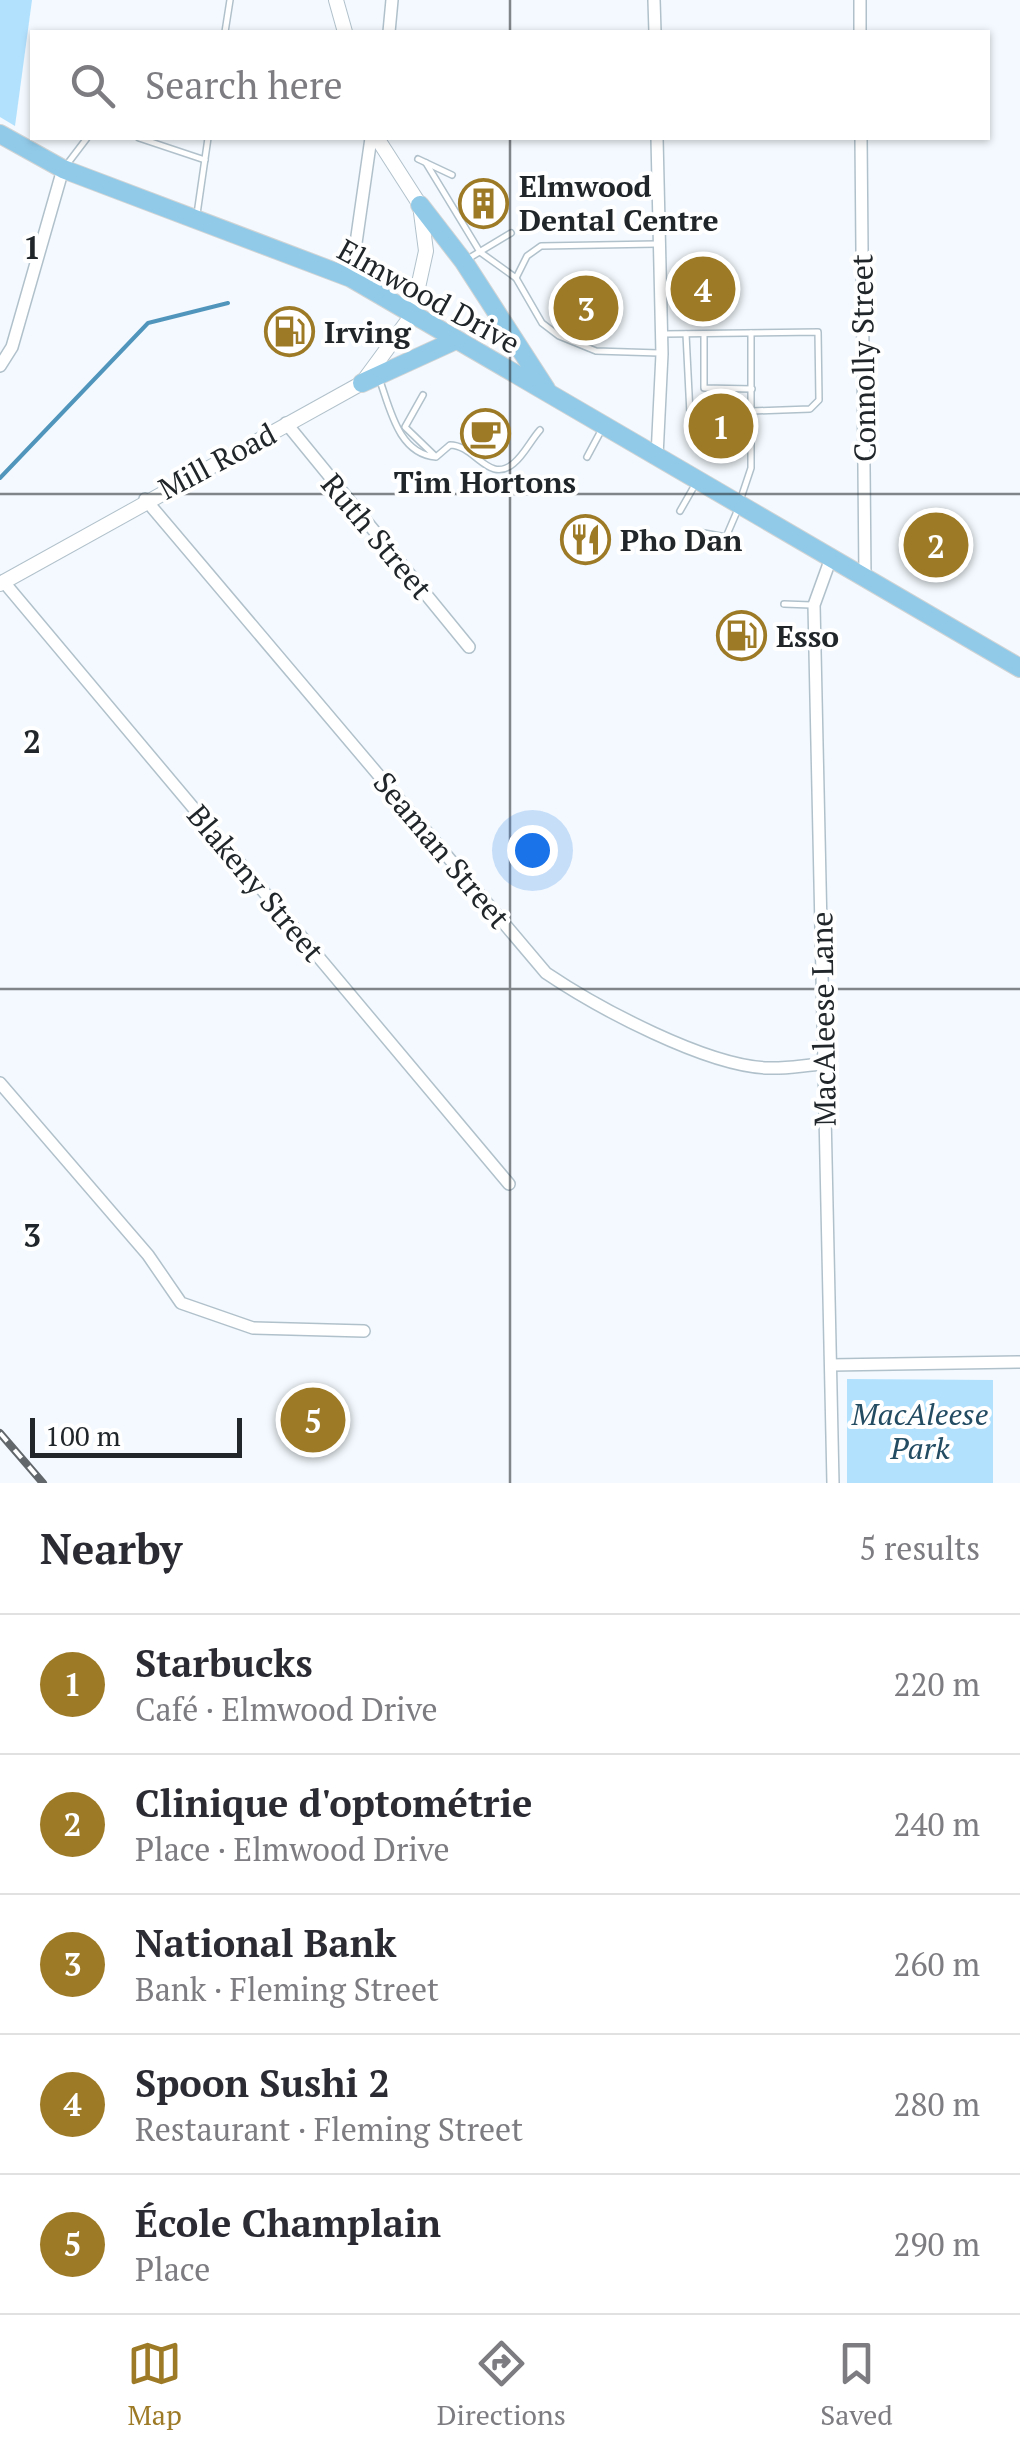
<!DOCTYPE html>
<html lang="en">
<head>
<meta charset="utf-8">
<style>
	:root { --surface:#fff; --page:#f2f2f3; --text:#2b2b33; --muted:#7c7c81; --line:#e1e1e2; --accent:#9d7a26 }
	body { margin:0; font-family:"PT Serif",serif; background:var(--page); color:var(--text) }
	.scale { position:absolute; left:30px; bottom:25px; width:212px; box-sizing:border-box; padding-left:10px; border:5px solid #202629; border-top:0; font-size:28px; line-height:35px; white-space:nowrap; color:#202629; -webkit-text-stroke:8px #fff; paint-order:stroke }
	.you { position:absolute; left:532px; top:850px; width:35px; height:35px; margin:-25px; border:8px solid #fff; border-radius:50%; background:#1a73e8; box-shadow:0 0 0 15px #1a73e833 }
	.badge { display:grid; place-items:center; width:65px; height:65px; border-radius:50%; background:var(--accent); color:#fff; font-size:32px; font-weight:700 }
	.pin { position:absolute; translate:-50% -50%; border:5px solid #fff; box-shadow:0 2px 10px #0006 }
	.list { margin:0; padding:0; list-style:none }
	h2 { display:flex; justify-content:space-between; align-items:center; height:130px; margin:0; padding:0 40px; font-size:42px }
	h2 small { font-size:32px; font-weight:400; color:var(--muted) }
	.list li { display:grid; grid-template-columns:65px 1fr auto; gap:30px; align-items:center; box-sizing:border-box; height:140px; padding:0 40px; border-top:2px solid var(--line) }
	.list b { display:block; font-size:38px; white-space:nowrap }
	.list p { margin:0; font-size:32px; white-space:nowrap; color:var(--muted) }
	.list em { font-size:32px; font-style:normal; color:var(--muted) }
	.icon { flex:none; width:55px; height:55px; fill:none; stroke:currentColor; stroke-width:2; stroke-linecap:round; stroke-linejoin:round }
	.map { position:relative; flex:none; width:1020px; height:1483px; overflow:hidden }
	.search { position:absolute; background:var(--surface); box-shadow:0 2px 8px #0004; left:30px; right:30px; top:30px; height:110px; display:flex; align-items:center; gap:25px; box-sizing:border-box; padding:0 35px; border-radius:0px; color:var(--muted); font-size:38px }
	.sheet { height:830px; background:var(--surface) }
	nav { display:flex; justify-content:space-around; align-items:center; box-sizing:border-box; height:140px; border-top:2px solid var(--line); background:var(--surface); font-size:28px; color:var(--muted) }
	nav a { display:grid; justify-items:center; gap:5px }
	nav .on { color:var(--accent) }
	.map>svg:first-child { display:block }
	.green { fill:#b2e1fe }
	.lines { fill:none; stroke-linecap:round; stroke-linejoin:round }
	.stream { stroke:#5095bb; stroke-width:4 }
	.service-casing { stroke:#b1c1cb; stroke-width:8 }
	.minor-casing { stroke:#b1c1cb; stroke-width:14 }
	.tertiary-casing { stroke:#b1c1cb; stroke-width:16 }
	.primary-casing { stroke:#d2d4d4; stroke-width:20 }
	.service { stroke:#fff; stroke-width:5 }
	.minor { stroke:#fff; stroke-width:11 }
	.tertiary { stroke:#fff; stroke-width:14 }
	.primary { stroke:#91cae8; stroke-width:18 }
	.rail-casing { stroke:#61676b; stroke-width:8 }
	.rail { stroke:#fff; stroke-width:4; stroke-dasharray:11; stroke-linecap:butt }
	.grid { fill:none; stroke:#202629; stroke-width:2.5; stroke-opacity:0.55 }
	.labels { text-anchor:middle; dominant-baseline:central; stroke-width:8; stroke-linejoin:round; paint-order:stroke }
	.poi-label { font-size:30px; font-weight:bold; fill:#202629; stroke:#fff; text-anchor:start }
	.street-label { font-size:30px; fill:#202629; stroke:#fff }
	.park-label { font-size:30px; font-style:italic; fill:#234b62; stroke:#fff }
	.grid-label { font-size:32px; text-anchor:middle; font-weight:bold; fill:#202629; stroke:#fff; stroke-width:8; stroke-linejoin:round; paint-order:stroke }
</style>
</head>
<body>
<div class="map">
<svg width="1020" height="1483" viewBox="0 0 1020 1483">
	<rect width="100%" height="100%" fill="#f3f9fe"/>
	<!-- green -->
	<g class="green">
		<polygon points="0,0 32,0 15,126 0,117"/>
		<polygon points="847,1379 993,1380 993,1483 847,1483"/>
	</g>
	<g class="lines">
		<!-- stream -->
		<polyline class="stream" points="0,478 148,323 228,303"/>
		<defs>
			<g id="service">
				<polyline points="225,32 230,0"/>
				<polyline points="139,138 205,160"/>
				<polyline points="418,159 452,175"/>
				<polyline points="426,163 480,252 516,278 542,323 559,336 596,351 659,353"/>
				<polyline points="65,167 87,138"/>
				<polyline points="197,214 208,138"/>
				<polyline points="466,260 511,233"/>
				<polyline points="516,278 527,256 541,246 656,244"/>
				<polyline points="665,334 818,332 819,400 810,409 752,411"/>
				<polyline points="686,334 691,434 712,446 751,444"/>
				<polyline points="704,334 704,388 752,389"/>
				<path d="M379,378C390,408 398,454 436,457L450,445C475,445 489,485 514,463C524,455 531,440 540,430"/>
				<polyline points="423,395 405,427 434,455"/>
				<polyline points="587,457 602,429"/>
				<polyline points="741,498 751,468 751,333"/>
				<polyline points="680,511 696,483"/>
				<polyline points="693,531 726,537 738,509"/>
				<polyline points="784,604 811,605"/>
			</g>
			<g id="minor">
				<polyline points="654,0 655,32"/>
				<polyline points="860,0 860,32"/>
				<polyline points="389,32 392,0"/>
				<polyline points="657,138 662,354 657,456"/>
				<polyline points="861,138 865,578"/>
				<polyline points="351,278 371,138"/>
				<polyline points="0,366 12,347 63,169"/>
				<polyline points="286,423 469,647"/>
				<path d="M145,499L546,973C598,1008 706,1066 768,1068C786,1069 805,1065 823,1064"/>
				<polyline points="831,558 814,605 833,1483"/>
				<polyline points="3,581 509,1184"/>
				<polyline points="0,1083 148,1255 181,1303 253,1328 364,1331"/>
				<polyline points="831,1365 1020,1362"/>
			</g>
			<g id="tertiary">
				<polyline points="336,0 345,32"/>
				<polyline points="0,584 362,383 412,315 426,251 420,205 377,138"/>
			</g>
			<g id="primary">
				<polyline points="0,134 63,169 351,278 1020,668"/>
				<polyline points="420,205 464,262 546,389"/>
				<polyline points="362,383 456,340"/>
			</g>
		</defs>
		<!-- service casing -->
		<use href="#service" class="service-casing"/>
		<!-- minor casing -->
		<use href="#minor" class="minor-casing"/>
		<!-- tertiary casing -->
		<use href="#tertiary" class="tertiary-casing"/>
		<!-- primary casing -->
		<use href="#primary" class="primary-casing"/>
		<!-- service -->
		<use href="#service" class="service"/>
		<!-- minor -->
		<use href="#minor" class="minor"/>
		<!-- tertiary -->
		<use href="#tertiary" class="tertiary"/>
		<!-- primary -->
		<use href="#primary" class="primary"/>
		<defs>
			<polyline id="rail" points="0,1433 43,1483"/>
		</defs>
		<!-- rail casing -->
		<use href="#rail" class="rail-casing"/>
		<!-- rail -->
		<use href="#rail" class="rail"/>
	</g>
	<!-- grid -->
	<path class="grid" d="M510,0V32M510,138V1483M0,494H1020M0,989H1020"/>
	<!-- icons -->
	<defs>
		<symbol id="building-ring" viewBox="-11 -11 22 22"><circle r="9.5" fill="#fff" stroke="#9d7a26" stroke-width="1.5"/><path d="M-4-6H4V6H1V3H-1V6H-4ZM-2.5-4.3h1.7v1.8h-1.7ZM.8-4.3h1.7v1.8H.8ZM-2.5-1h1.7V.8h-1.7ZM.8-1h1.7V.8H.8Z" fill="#9d7a26"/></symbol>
		<symbol id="fuel-ring" viewBox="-11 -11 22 22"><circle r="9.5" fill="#fff" stroke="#9d7a26" stroke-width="1.5"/><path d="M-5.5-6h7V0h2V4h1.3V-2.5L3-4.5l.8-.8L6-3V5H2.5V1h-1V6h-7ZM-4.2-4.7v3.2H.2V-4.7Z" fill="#9d7a26"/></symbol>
		<symbol id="cafe-ring" viewBox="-11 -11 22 22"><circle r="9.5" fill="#fff" stroke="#9d7a26" stroke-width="1.5"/><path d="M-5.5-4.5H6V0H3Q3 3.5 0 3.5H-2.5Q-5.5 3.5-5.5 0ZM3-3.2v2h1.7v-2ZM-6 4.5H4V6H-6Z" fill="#9d7a26"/></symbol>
		<symbol id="restaurant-ring" viewBox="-11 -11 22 22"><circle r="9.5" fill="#fff" stroke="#9d7a26" stroke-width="1.5"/><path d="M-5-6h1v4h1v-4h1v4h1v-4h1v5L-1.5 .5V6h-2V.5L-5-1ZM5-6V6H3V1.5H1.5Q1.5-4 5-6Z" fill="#9d7a26"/></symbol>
	</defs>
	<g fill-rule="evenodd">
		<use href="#building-ring" x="456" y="176" width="55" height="55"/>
		<use href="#fuel-ring" x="262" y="304" width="55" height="55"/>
		<use href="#cafe-ring" x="458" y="406" width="55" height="55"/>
		<use href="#restaurant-ring" x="558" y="512" width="55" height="55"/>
		<use href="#fuel-ring" x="714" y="608" width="55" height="55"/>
	</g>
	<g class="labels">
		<!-- poi labels -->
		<g class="poi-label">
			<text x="519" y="186">Elmwood<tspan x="519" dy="34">Dental Centre</tspan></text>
			<text x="324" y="332">Irving</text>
			<text x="485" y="482" text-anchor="middle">Tim Hortons</text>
			<text x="620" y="540">Pho Dan</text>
			<text x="776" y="636">Esso</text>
		</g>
		<!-- street labels -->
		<g class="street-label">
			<text transform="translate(429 296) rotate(29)">Elmwood Drive</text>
			<text transform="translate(863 358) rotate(-91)">Connolly Street</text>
			<text transform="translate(217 461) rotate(-28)">Mill Road</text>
			<text transform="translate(377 536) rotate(50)">Ruth Street</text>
			<text transform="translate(442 850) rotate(50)">Seaman Street</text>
			<text transform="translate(256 883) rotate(50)">Blakeny Street</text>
			<text transform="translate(823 1019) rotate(-91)">MacAleese Lane</text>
		</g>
		<!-- park labels -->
		<g class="park-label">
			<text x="920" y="1414">MacAleese<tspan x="920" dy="34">Park</tspan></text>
		</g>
	</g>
	<g class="grid-label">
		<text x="32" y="259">1</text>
		<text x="32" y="753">2</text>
		<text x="32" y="1247">3</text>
	</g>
</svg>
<div class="scale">100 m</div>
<div class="you"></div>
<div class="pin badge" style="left:721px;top:426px">1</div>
<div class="pin badge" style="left:936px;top:545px">2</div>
<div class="pin badge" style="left:586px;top:308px">3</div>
<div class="pin badge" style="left:703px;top:289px">4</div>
<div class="pin badge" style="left:313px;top:1420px">5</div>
<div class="search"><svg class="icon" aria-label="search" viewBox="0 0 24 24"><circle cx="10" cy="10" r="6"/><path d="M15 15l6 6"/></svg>Search here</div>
</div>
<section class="sheet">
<h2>Nearby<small>5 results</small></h2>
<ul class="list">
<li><span class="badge">1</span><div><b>Starbucks</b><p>Café · Elmwood Drive</p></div><em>220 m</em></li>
<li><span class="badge">2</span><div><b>Clinique d'optométrie</b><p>Place · Elmwood Drive</p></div><em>240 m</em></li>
<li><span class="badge">3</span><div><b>National Bank</b><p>Bank · Fleming Street</p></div><em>260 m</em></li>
<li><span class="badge">4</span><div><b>Spoon Sushi 2</b><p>Restaurant · Fleming Street</p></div><em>280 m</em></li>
<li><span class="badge">5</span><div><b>École Champlain</b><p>Place</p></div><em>290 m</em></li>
</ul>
</section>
<nav>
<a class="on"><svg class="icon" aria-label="map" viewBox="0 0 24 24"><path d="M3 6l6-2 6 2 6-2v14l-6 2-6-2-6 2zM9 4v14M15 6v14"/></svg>Map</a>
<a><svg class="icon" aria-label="directions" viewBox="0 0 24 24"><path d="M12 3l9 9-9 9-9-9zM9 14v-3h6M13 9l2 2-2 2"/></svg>Directions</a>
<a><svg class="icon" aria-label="saved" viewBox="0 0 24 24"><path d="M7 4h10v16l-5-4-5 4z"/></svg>Saved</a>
</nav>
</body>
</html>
